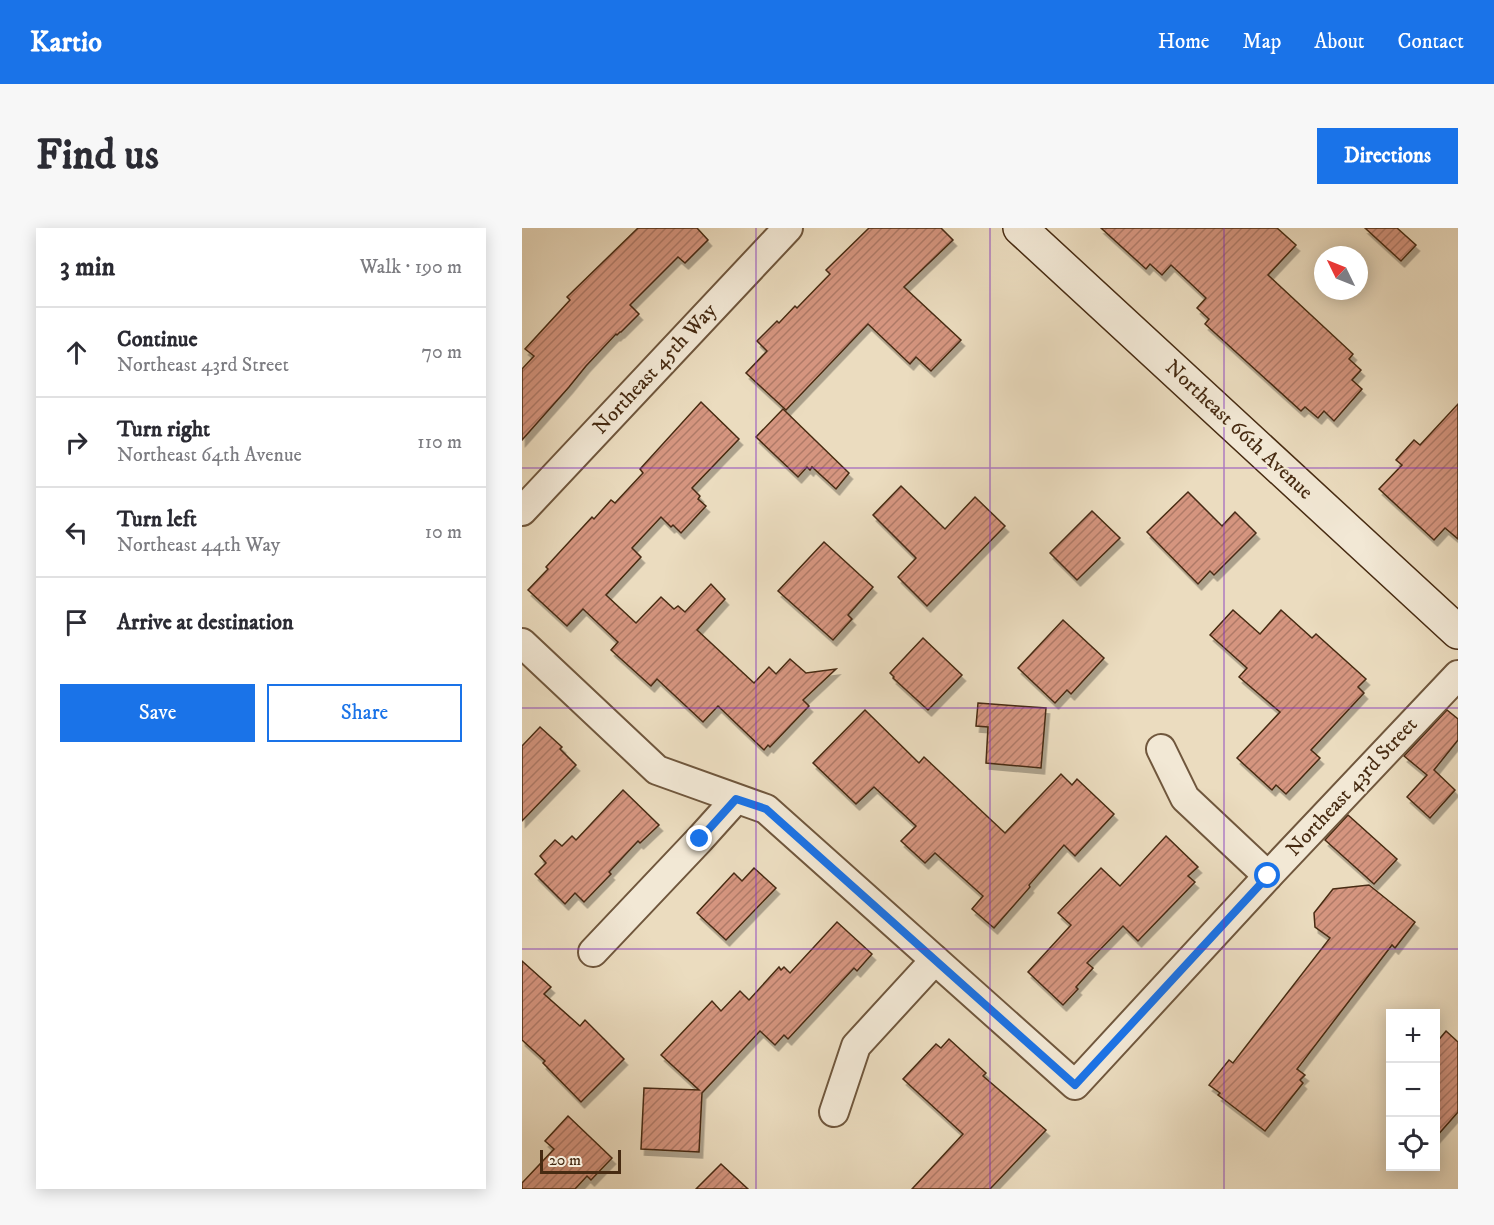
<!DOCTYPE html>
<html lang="en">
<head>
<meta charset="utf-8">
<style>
	:root { --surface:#fff; --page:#f7f7f7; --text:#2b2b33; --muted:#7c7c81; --line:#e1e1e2; --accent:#1a73e8 }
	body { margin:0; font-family:"IM FELL DW Pica",serif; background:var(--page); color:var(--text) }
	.controls { position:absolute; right:18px; bottom:18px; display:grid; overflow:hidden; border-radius:0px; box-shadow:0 3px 15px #0003 }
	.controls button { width:54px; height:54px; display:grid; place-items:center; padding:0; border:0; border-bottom:2px solid var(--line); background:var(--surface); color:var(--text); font:30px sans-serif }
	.compass { position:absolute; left:792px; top:18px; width:54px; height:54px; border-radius:50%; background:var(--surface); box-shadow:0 3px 15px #0003; rotate:313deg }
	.scale { position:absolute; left:18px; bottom:15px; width:81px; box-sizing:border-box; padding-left:6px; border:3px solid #472b12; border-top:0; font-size:16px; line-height:21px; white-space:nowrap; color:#472b12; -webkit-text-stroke:4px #f2e8d5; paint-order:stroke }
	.stop { position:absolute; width:18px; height:18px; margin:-14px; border:4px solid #1a73e8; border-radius:50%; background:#fff }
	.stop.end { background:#1a73e8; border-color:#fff; box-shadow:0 2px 6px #0008 }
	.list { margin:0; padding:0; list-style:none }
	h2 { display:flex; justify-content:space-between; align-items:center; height:78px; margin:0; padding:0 24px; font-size:26px }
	h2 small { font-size:20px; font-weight:400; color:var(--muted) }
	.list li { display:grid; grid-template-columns:39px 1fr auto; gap:18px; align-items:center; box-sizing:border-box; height:90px; padding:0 24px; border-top:2px solid var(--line) }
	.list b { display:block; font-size:22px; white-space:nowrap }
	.list p { margin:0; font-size:20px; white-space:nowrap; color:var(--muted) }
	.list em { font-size:20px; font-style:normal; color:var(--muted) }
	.actions { display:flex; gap:12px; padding:18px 24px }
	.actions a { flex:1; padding:14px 0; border:2px solid var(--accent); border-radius:0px; text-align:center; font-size:21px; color:var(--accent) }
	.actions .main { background:var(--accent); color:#fff }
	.icon { flex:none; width:33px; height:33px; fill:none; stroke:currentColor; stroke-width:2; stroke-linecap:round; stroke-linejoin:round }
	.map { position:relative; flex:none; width:936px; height:961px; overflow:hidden; border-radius:0px }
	header { display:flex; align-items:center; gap:36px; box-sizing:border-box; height:84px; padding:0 30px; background:var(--accent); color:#fff }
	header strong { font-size:28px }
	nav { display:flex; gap:33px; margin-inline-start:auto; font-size:21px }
	.intro { display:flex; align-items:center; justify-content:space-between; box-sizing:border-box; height:144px; padding:0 36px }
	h1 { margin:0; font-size:42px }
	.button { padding:15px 27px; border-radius:0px; background:var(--accent); color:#fff; font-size:21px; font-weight:700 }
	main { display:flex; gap:36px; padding:0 36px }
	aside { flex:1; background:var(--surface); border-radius:0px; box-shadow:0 3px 15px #0003 }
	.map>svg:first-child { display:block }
	.building { fill:url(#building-hatch); stroke:#472b12; stroke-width:1.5; filter:url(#shadow) }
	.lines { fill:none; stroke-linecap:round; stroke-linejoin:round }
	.street-casing { stroke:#70573d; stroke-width:32 }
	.secondary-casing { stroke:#472b12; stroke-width:36 }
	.street { stroke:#f2e8d5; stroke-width:28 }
	.secondary { stroke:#f2e8d5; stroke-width:33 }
	.route { stroke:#1a73e8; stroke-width:8 }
	.grid { fill:none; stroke:#7b2cbf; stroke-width:1.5; stroke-opacity:0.55 }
	.labels { text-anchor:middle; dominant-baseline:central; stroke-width:5; stroke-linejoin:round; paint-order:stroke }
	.street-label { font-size:21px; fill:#472b12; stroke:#f2e8d5 }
</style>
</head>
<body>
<header>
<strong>Kartio</strong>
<nav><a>Home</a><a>Map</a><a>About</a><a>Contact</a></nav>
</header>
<div class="intro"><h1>Find us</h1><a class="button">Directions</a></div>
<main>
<aside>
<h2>3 min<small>Walk · 190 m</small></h2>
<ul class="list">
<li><svg class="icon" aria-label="ahead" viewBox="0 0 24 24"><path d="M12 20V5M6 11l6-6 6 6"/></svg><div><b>Continue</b><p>Northeast 43rd Street</p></div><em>70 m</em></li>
<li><svg class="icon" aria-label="right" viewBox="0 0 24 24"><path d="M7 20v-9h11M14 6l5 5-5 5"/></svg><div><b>Turn right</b><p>Northeast 64th Avenue</p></div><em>110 m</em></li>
<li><svg class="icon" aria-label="left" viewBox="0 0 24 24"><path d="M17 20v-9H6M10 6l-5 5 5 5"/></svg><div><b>Turn left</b><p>Northeast 44th Way</p></div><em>10 m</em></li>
<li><svg class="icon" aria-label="arrive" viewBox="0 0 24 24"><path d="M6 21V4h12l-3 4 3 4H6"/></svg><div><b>Arrive at destination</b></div></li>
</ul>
<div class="actions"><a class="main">Save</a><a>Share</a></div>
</aside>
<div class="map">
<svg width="936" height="961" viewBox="0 0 936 961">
	<defs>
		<pattern id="building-hatch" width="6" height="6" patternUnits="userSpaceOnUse" patternTransform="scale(1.5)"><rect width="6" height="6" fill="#d5957f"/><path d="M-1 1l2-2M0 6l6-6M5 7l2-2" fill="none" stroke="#af7a67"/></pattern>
		<filter id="shadow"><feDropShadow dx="3.5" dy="6" stdDeviation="0" flood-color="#0004"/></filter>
	</defs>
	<rect width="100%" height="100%" fill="#ebdcbf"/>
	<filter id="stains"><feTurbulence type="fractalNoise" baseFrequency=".00333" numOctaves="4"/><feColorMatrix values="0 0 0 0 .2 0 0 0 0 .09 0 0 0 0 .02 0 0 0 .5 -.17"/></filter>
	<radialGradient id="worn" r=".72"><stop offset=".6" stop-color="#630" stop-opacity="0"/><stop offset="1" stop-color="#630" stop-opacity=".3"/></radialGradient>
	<!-- building -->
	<g class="building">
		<polygon points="116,0 175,0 186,12 163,35 156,29 108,77 117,86 99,104 98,104 95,107 94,106 64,138 47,159 0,212 0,141 12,128 3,121 48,72 45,69"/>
		<polygon points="347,0 419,0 431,12 382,59 439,112 409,143 394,129 388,136 346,96 264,182 224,145 245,123 235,113 255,93 257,95 273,78 275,80 308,46 304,42"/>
		<polygon points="579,0 755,0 774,17 746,47 831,126 827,131 839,142 830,152 840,161 812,193 802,183 796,190 783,179 779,183 683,96 687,91 675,80 684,70 649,37 640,47 628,36 624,41"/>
		<polygon points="843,0 875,0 894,17 879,33"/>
		<polygon points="179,174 217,211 170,260 178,268 176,271 184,278 159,305 151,297 149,299 139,289 110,320 119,329 84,367 114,395 139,369 152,381 156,378 163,384 189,356 203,371 175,402 232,455 247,439 254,446 268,431 284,445 314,441 281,472 287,478 248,519 246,517 242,522 196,478 181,494 135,451 129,458 89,422 96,414 61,381 45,398 6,362 26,341 24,339 70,289 72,291 89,272 93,275 121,245 118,241"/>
		<polygon points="936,176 936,311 923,300 912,312 857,261 880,237 874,232 892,212 898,217"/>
		<polygon points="261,181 327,245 314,261 290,239 288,242 285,239 276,249 274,247 234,209"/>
		<polygon points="379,258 423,301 453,269 483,298 405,378 376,349 394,330 351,287"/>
		<polygon points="666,264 700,298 713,284 734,305 692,347 688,343 676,356 625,304"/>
		<polygon points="570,283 598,310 555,352 528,325"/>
		<polygon points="302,314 351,359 326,387 330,391 311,412 256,363"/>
		<polygon points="711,382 738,406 759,382 790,410 794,406 844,451 836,459 842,465 789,522 798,530 764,566 754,557 750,562 715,530 758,484 717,449 725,440 688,407"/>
		<polygon points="541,392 582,430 549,466 545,462 533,475 496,440"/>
		<polygon points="401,410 440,447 406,482 371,450 372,449 368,445"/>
		<polygon points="456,475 524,480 519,540 464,535 466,499 454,498"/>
		<polygon points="343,482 397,535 402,529 483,605 539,546 550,557 555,551 592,586 553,628 542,617 507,657 508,659 472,700 450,681 461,668 413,625 403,635 379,613 394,598 352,559 334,576 291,535"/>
		<polygon points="925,482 936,491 936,512 912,542 933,562 908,590 885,569 905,547 882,528"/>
		<polygon points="18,499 40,519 38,521 54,537 0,593 0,518"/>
		<polygon points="101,562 137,597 118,615 116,613 87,644 89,646 62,674 53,665 43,676 13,646 24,635 18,628 33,612 40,618 50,608 54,612"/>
		<polygon points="826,587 875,631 852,656 803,612"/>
		<polygon points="644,608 676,639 666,648 673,654 616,713 601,698 565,735 571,740 554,759 556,761 541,777 506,744 549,697 536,685 579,640 598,658"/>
		<polygon points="232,640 254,660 204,712 175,685 212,645 220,653"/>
		<polygon points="847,657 893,694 873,720 870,717 775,841 783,847 778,852 781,855 743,903 696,867 698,865 687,857 707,832 711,835 808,710 793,699 792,685 811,661"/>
		<polygon points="315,694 350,726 335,743 332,740 266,811 262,807 253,817 238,803 180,865 177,924 119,921 122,860 177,862 139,827 190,773 199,783 218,763 227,772 257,739 259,742 262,739 268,745"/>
		<polygon points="0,733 29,759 22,766 58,798 63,792 102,831 59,874 21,835 23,833 0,812"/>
		<polygon points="924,803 936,814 936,884 914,909 914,815"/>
		<polygon points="427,811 464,845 461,848 524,902 468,961 390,961 441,906 381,851 414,816 419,820"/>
		<polygon points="46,888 90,930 69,952 65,948 53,961 0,961 0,955 32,921 23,913"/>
		<polygon points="199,936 226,961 174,961"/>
	</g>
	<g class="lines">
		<defs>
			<g id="street">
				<polyline points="0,283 266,0"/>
				<polyline points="0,415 135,542 244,581 553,857 746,648 936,447"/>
				<polyline points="639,521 663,570 746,648"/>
				<polyline points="71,724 178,611 214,571"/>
				<polyline points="312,884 334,818 413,732"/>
			</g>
			<polyline id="secondary" points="498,0 936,404"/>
		</defs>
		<!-- street casing -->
		<use href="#street" class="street-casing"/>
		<!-- secondary casing -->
		<use href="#secondary" class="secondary-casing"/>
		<!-- street -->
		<use href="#street" class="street"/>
		<!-- secondary -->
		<use href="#secondary" class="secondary"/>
	</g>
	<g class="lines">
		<!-- route -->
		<polyline class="route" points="178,611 214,571 244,581 553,857 746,648"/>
	</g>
	<!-- grid -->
	<path class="grid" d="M234,0V961M468,0V961M702,0V961M0,240H936M0,480H936M0,721H936"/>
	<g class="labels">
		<!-- street labels -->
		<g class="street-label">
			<text transform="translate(133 141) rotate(-47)">Northeast 45th Way</text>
			<text transform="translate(717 202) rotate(43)">Northeast 66th Avenue</text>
			<text transform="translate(830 559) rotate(-47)">Northeast 43rd Street</text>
		</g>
	</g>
	<rect width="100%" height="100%" filter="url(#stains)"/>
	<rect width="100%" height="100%" fill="url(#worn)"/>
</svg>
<div class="controls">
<button>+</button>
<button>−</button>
<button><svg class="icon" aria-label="locate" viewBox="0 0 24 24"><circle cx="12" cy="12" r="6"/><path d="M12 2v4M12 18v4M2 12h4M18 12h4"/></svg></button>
</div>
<svg class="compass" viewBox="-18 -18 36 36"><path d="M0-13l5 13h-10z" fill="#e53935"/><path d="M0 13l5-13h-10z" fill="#7c7c81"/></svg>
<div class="scale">20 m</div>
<div class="stop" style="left:746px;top:648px"></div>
<div class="stop end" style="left:178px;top:611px"></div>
</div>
</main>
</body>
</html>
